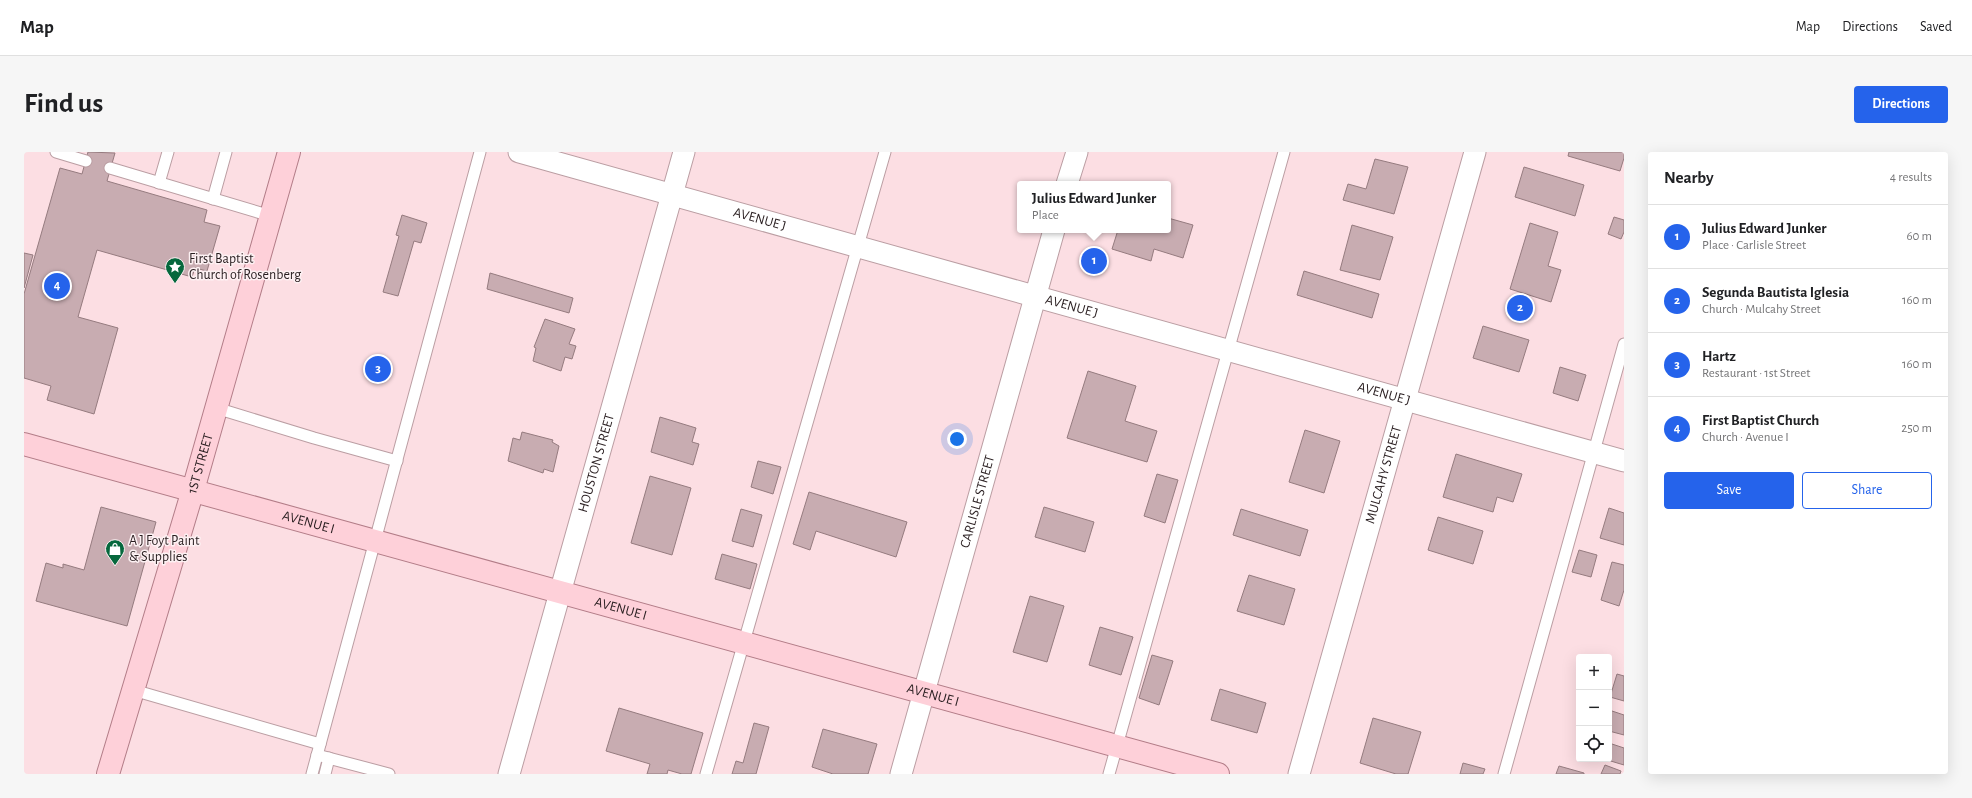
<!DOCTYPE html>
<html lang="en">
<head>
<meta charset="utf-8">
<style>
	:root { --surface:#fff; --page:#f6f6f6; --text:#202124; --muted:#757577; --line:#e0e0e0; --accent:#2563eb }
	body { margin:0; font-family:"Alegreya Sans",sans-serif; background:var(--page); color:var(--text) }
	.controls { position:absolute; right:12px; bottom:12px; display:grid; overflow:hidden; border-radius:4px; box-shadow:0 4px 16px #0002 }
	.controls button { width:36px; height:36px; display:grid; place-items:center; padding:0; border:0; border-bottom:1px solid var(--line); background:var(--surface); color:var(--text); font:20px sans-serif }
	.you { position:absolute; left:933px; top:287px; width:14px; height:14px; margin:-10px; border:3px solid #fff; border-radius:50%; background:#1a73e8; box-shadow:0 0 0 6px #1a73e833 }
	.badge { display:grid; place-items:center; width:26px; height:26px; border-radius:50%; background:var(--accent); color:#fff; font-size:13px; font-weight:700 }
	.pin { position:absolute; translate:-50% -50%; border:2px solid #fff; box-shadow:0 1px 4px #0006 }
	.popup { position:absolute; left:993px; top:29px; width:154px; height:52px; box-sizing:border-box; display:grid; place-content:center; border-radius:4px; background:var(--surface); filter:drop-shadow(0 1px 3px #0005); font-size:13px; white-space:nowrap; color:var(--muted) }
	.popup b { font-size:15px; color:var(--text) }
	.popup::after { content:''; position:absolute; left:50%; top:100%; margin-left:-8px; border:8px solid transparent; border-top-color:var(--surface) }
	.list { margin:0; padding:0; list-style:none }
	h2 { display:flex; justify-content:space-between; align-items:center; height:52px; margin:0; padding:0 16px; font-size:17px }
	h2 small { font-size:13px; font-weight:400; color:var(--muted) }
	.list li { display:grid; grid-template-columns:26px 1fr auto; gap:12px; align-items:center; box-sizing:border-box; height:64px; padding:0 16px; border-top:1px solid var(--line) }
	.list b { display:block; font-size:15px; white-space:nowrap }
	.list p { margin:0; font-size:13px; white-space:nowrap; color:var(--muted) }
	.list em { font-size:13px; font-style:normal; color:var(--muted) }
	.actions { display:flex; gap:8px; padding:12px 16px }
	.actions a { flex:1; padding:9px 0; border:1px solid var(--accent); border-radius:4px; text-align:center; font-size:14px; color:var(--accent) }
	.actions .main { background:var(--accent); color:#fff }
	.icon { flex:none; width:22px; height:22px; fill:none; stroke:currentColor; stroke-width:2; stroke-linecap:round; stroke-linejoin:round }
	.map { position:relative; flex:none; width:1600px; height:622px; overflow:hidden; border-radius:4px }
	header { display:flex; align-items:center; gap:24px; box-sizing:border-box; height:56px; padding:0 20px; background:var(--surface); border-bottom:1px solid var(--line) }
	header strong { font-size:19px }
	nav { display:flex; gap:22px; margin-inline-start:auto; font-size:14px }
	.intro { display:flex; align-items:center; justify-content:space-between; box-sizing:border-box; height:96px; padding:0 24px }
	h1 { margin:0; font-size:28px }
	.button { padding:10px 18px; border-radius:4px; background:var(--accent); color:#fff; font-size:14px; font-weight:700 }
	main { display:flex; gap:24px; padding:0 24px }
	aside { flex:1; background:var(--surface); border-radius:4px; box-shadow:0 4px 16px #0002 }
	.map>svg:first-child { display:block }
	.building { fill:#c8acb1; stroke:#957b7f }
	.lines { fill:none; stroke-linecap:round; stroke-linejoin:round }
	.lane-casing { stroke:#bb9ea3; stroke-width:13 }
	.street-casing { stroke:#bb9ea3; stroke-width:23 }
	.primary-casing { stroke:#b37d88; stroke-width:24 }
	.lane { stroke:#fff; stroke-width:11 }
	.street { stroke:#fff; stroke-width:21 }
	.primary { stroke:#fed0d9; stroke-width:22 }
	.labels { text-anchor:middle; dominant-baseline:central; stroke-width:3; stroke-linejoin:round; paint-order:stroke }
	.street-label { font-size:14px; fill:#291e20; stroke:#fdf1f3 }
	.poi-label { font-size:14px; fill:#291e20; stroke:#fdf1f3; text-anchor:start }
</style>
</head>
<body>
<header>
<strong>Map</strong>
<nav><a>Map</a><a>Directions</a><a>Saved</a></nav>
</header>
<div class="intro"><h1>Find us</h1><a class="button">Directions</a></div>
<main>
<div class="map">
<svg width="1600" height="622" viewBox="0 0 1600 622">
	<rect width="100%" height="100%" fill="#fcdee3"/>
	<!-- building -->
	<g class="building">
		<polygon points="64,0 91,1 83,29 183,58 180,70 196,74 183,119 171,116 168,125 73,98 54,165 94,176 70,262 23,248 27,234 0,226 0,142 36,16 58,22"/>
		<polygon points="1545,0 1600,0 1600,6 1596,19 1544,4"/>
		<polygon points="1351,7 1384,15 1370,62 1319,48 1324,32 1342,37"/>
		<polygon points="1500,15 1560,33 1551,64 1491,45"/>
		<polygon points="378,63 403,71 397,91 390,89 374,144 359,140 375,84 372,83"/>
		<polygon points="1590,65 1600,68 1600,80 1597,87 1584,82"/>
		<polygon points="1144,66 1169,73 1159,106 1130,97 1127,109 1088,97 1094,78 1144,78"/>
		<polygon points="1506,71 1534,80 1524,114 1537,118 1527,150 1486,137"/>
		<polygon points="1328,73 1369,85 1356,128 1316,118"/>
		<polygon points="0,101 9,103 0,136"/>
		<polygon points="1280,119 1355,142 1348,166 1273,143"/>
		<polygon points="466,121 549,146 545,161 463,137"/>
		<polygon points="521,167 551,177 545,192 552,194 548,207 541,205 537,219 509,209 512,196 510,195"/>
		<polygon points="1459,174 1505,188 1495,220 1449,206"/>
		<polygon points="1536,215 1562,223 1554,249 1529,241"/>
		<polygon points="1064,219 1112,234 1101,269 1133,279 1123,310 1043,286"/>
		<polygon points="636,265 672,276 668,290 675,292 669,313 627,300"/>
		<polygon points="1281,278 1316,289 1300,341 1265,330"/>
		<polygon points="498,280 529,288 528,290 535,294 529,320 520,317 519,321 484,309 489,286 496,288"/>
		<polygon points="1432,302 1498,322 1489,350 1473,345 1469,360 1419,345"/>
		<polygon points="734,309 757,315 749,342 727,335"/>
		<polygon points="1133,322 1154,328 1141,371 1120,364"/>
		<polygon points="626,324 667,336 648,403 607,391"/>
		<polygon points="785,340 883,370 872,405 792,379 786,398 769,392"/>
		<polygon points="77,355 132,370 103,474 12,449 22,411 39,416 39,412 60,418"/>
		<polygon points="1020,355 1070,370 1061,400 1011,385"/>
		<polygon points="1585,356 1600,361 1600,393 1576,386"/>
		<polygon points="717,357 738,363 729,395 708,389"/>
		<polygon points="1217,357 1284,378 1276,404 1209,383"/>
		<polygon points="1414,365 1459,379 1449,412 1404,398"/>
		<polygon points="1555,398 1573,403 1567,425 1548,420"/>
		<polygon points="698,402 733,412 726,437 691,427"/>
		<polygon points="1588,410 1600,413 1600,438 1595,454 1577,448"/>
		<polygon points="1225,423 1271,437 1260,473 1213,459"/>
		<polygon points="1006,444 1040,454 1023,510 989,500"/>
		<polygon points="1076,475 1109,485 1097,523 1065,513"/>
		<polygon points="1128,503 1149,509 1135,553 1115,546"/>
		<polygon points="1593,522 1600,524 1600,549 1586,545"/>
		<polygon points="1196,537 1242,551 1233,581 1187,568"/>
		<polygon points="595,556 679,581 667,622 658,622 644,618 643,622 623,622 626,612 582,599"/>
		<polygon points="1585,558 1600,563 1600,583 1585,579"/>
		<polygon points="1349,566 1397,580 1384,622 1372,622 1336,611"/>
		<polygon points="730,571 745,575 732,622 708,622 712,609 719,611"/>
		<polygon points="799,577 853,592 844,622 809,622 788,615"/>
		<polygon points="1585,591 1600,596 1600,613 1580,607 1585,607"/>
		<polygon points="1439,611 1461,617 1459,622 1436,622"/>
		<polygon points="1581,613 1597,619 1596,622 1577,622"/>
		<polygon points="1535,614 1560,621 1560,622 1532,622"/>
	</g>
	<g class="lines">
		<defs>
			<g id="lane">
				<polyline points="32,0 62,9"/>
				<polyline points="86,16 247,64"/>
				<polyline points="135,31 144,0"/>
				<polyline points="189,47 202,0"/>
				<polyline points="192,256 290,286 373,309"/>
				<polyline points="109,538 296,592"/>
				<polyline points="293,603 365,622"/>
				<polyline points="288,622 456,0"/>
				<polyline points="301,622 305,606"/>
				<polyline points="682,622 861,0"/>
				<polyline points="1085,622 1260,0"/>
				<polyline points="1480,622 1600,192"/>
			</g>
			<g id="street">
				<path id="s1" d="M495,0L1600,309"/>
				<polyline points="1043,32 1053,0"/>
				<path id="s2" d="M485,622L660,0"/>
				<path id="s3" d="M877,622L1030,78"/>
				<path id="s4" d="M1275,622L1451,0"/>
			</g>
			<g id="primary">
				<path id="s5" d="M0,292L1194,622"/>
				<path id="s6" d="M84,622L169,338L265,0"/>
			</g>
		</defs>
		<!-- lane casing -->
		<use href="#lane" class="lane-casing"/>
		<!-- street casing -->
		<use href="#street" class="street-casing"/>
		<!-- primary casing -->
		<use href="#primary" class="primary-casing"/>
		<!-- lane -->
		<use href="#lane" class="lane"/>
		<!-- street -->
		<use href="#street" class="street"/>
		<!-- primary -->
		<use href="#primary" class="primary"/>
	</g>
	<!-- icons -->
	<defs>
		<symbol id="sight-pin" viewBox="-11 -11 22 30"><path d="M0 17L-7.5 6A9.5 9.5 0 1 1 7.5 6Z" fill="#06683d" stroke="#fdf1f3"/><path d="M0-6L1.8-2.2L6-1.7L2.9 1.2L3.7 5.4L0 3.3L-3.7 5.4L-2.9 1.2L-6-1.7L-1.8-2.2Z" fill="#fff"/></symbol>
		<symbol id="shop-pin" viewBox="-11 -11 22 30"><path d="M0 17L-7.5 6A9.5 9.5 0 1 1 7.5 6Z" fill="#06683d" stroke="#fdf1f3"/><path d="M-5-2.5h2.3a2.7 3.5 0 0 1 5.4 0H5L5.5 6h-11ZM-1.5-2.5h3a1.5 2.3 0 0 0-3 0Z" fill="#fff"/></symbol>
	</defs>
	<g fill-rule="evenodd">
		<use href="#sight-pin" x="140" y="104" width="22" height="30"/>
		<use href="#shop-pin" x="80" y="386" width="22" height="30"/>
	</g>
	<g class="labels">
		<!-- street labels -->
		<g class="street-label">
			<text stroke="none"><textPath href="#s1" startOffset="250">AVENUE J</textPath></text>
			<text stroke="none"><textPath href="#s1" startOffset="574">AVENUE J</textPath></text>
			<text stroke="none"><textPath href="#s1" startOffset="898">AVENUE J</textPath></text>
			<text stroke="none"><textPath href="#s2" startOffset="323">HOUSTON STREET</textPath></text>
			<text stroke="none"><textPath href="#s6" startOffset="324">1ST STREET</textPath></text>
			<text stroke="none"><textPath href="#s4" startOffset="311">MULCAHY STREET</textPath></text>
			<text stroke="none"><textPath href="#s3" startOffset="283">CARLISLE STREET</textPath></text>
			<text stroke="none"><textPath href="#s5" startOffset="295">AVENUE I</textPath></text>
			<text stroke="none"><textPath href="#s5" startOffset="619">AVENUE I</textPath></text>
			<text stroke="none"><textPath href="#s5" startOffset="943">AVENUE I</textPath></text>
		</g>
		<!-- poi labels -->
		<g class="poi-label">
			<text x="165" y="107">First Baptist<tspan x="165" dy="16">Church of Rosenberg</tspan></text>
			<text x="105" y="389">A J Foyt Paint<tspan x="105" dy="16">&amp; Supplies</tspan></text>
		</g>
	</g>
</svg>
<div class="controls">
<button>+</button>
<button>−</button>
<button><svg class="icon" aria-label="locate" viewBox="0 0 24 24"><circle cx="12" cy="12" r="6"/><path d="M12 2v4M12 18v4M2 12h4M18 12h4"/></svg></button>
</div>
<div class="you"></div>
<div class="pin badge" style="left:1070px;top:109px">1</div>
<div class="popup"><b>Julius Edward Junker</b>Place</div>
<div class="pin badge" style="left:1496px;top:156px">2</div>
<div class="pin badge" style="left:354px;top:217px">3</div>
<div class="pin badge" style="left:33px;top:134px">4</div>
</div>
<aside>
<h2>Nearby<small>4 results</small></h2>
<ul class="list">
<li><span class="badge">1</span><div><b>Julius Edward Junker</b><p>Place · Carlisle Street</p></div><em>60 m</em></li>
<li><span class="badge">2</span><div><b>Segunda Bautista Iglesia</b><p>Church · Mulcahy Street</p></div><em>160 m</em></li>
<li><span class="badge">3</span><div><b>Hartz</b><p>Restaurant · 1st Street</p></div><em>160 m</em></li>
<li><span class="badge">4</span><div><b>First Baptist Church</b><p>Church · Avenue I</p></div><em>250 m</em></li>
</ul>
<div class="actions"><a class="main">Save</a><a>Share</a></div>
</aside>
</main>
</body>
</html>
